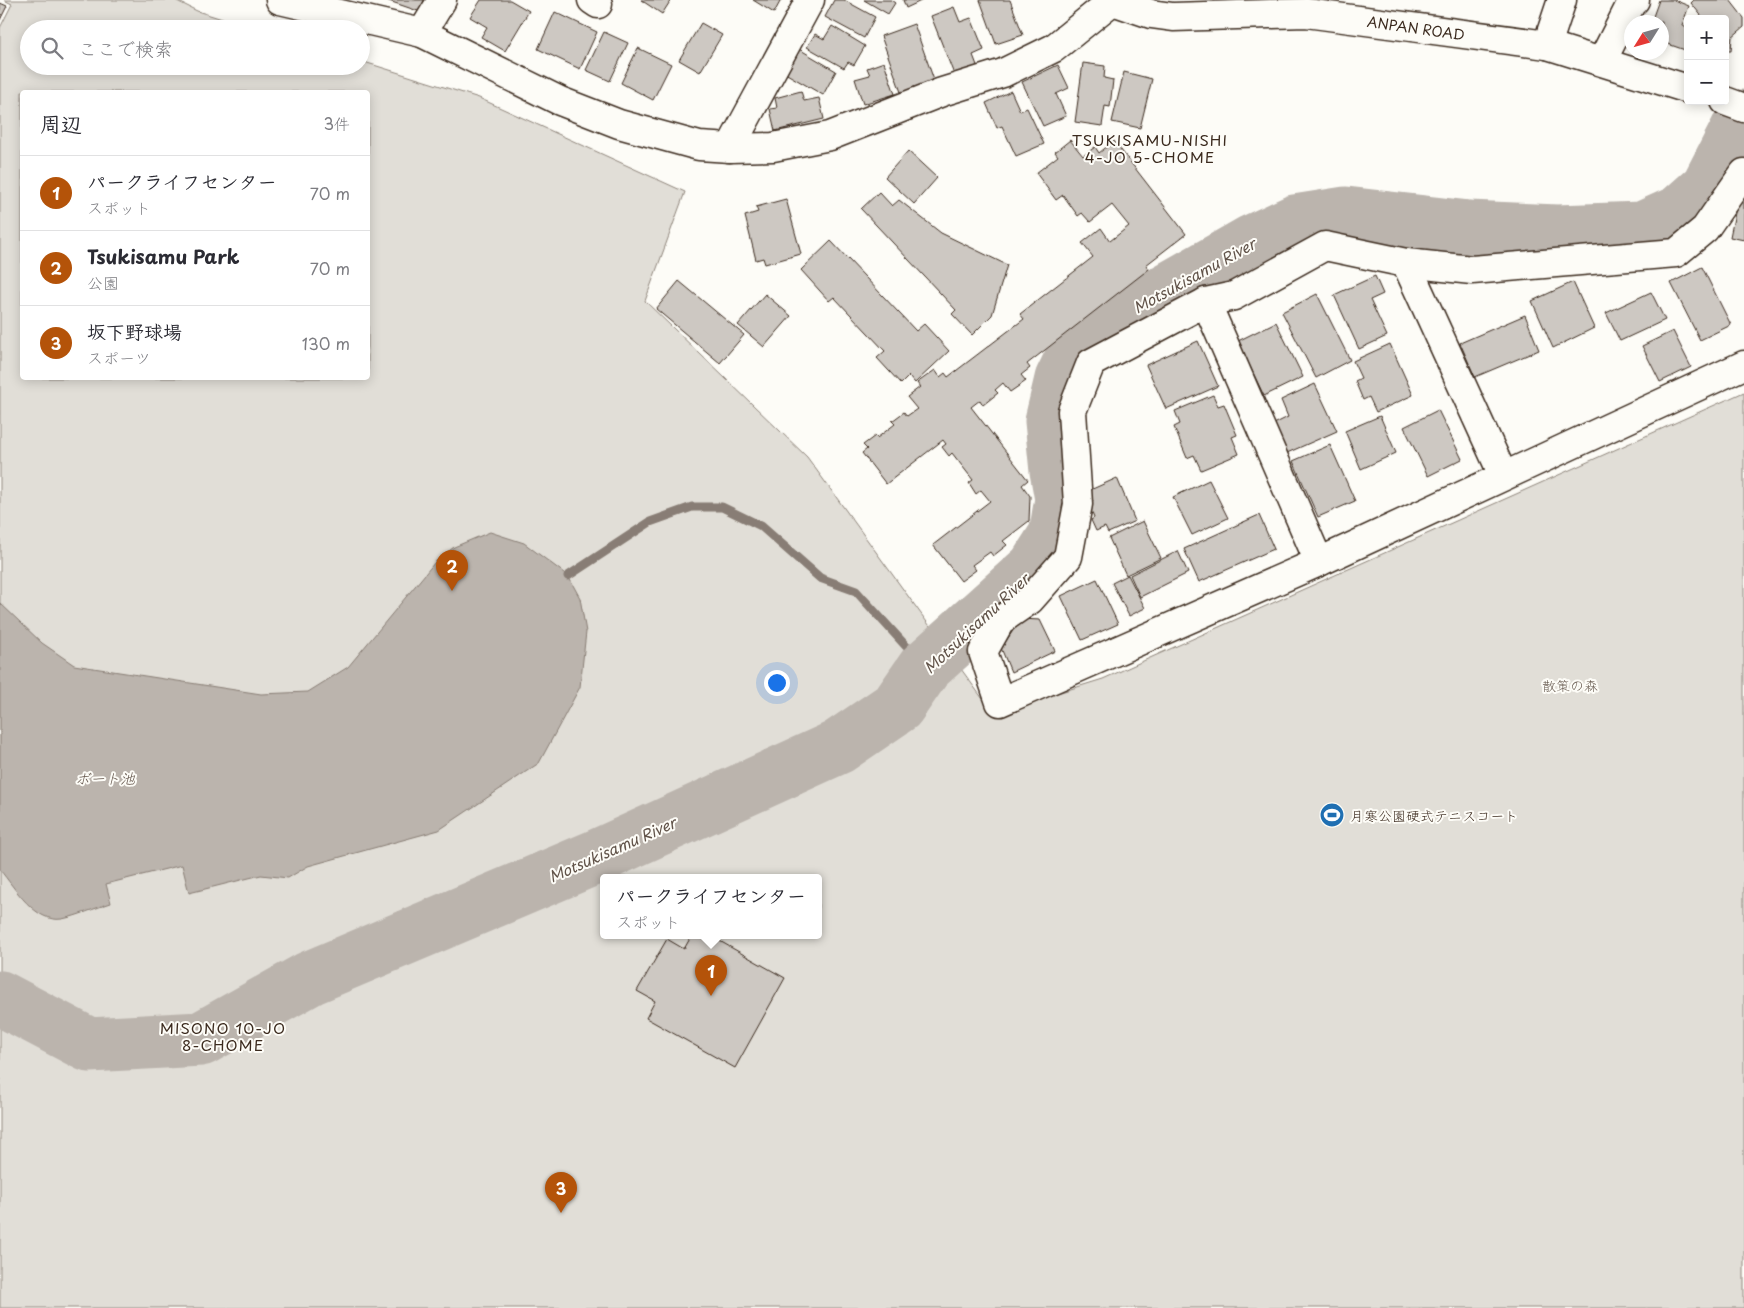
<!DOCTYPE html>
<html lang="ja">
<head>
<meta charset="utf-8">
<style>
	:root { --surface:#fff; --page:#f7f7f7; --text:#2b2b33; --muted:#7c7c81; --line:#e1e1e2; --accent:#b45309 }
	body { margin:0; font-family:"Playpen Sans","Klee One",sans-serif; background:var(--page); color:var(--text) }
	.controls { position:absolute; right:15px; top:15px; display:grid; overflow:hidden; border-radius:5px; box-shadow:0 2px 12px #0003 }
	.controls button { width:45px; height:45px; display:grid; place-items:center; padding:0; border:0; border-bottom:1px solid var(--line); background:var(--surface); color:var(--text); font:25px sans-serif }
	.compass { position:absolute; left:1624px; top:15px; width:45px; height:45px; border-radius:50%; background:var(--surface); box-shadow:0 2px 12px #0003; rotate:233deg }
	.you { position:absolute; left:776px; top:682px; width:18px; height:18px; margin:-12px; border:4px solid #fff; border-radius:50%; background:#1a73e8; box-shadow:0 0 0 8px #1a73e833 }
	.badge { display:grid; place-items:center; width:32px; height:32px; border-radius:50%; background:var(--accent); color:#fff; font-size:16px; font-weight:700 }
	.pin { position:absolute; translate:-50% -41px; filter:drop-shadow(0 1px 2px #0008) }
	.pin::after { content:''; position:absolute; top:26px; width:18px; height:15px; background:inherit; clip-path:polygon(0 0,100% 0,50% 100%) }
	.popup { position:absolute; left:600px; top:874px; width:222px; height:65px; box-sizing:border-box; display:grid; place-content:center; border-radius:5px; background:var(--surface); filter:drop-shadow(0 1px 4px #0005); font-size:16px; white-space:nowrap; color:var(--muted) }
	.popup b { font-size:19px; color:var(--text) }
	.popup::after { content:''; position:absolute; left:50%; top:100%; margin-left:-10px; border:10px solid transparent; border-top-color:var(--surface) }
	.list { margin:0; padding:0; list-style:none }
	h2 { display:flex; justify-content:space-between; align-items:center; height:65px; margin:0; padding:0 20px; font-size:21px }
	h2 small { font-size:16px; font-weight:400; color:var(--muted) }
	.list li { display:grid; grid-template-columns:32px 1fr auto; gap:15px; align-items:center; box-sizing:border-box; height:75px; padding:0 20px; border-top:1px solid var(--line) }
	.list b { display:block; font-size:19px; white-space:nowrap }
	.list p { margin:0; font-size:16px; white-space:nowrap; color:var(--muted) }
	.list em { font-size:16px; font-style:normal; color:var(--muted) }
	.icon { flex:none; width:28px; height:28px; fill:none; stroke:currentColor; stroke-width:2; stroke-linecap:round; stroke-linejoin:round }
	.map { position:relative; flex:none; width:1744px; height:1308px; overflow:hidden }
	.search { position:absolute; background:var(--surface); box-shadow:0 2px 12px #0003; left:20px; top:20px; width:350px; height:55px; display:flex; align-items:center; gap:12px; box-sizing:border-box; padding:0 18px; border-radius:28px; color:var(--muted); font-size:19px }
	.panel { position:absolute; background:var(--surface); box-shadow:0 2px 12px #0003; left:20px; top:90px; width:350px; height:290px; border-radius:5px }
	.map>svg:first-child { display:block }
	.green { fill:#e1ded7; stroke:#8e847a; fill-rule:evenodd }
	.water { fill:#bbb4ad; stroke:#887d74 }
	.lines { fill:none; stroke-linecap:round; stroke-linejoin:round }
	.stream { stroke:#887d74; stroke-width:9 }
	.river { stroke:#bbb4ad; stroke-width:55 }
	.building { fill:#cdc8c2; stroke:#3b2a1e }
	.minor-casing { stroke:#3b2a1e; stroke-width:31 }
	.minor { stroke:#fdfcf7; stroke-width:28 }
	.labels { text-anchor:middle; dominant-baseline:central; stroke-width:4; stroke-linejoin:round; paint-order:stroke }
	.street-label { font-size:14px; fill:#3b2a1e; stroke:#fdfcf7 }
	.park-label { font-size:14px; fill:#64574c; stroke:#fdfcf7 }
	.poi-label { font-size:14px; fill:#3b2a1e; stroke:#fdfcf7; text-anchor:start }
	.neighbourhood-label { font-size:15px; letter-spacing:1px; fill:#3b2a1e; stroke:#fdfcf7 }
	.water-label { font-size:15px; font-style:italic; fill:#615349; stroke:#fdfcf7 }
</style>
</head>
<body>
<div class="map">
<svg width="1744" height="1308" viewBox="0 0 1744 1308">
	<rect width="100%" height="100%" fill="#fdfcf7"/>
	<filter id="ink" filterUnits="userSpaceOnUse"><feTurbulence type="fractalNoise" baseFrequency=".02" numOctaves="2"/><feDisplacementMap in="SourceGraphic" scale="10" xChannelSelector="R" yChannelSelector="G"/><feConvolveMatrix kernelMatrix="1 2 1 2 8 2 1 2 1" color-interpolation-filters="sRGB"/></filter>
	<g filter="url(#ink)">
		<!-- green -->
		<path class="green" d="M4,0H175L197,11L254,29H29V66H361V61L479,98L685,192L645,301L807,457L993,713L1103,679L1744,392V1308H0V28L12,4ZM22,92H368V378H22ZM604,877H818V935H604Z"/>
		<!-- water -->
		<path class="water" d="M490,532L524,543L568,576L580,598L586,632L580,687L539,763L439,830L308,866L288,878L261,875L189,893L182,865L106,884L111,903C95,908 78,916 62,919C35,923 15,888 0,870V603L42,643L74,665L261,694L308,692L348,667L435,562L454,547Z"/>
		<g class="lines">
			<!-- stream -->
			<polyline class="stream" points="568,576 650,522 692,507 722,507 761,526 820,578 856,591 925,667"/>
			<!-- river -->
			<polyline class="river" points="0,998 89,1045 201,1039 310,978 596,857 838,747 898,706 925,667 1035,568 1056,535 1062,499 1057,471 1052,421 1062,379 1073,356 1115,320 1252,242 1295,222 1346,214 1469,228 1557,232 1642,229 1680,212 1708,187 1744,117"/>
		</g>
		<!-- building -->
		<g class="building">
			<polygon points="386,0 424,0 421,12"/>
			<polygon points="481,0 510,0 529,11 505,51 481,37 487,27 470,17"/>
			<polygon points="641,0 671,0 662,14"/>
			<polygon points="753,0 781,0 774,13"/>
			<polygon points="834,0 844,0 875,17 864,38 825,17"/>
			<polygon points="864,0 891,0 895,3 888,14"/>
			<polygon points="903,0 923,0 906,8"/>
			<polygon points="980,0 1010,0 1023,35 996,44"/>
			<polygon points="1659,0 1674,0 1689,6 1682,25 1688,27 1688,51 1662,42 1662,22 1651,22"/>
			<polygon points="1694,0 1730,0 1744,18 1744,27 1732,37 1731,51 1725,51 1725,19 1704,19 1691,3"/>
			<polygon points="0,3 7,6 0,20"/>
			<polygon points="954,7 960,22 971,18 984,50 973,55 978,68 955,77 931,16"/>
			<polygon points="555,12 597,32 580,69 538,49"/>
			<polygon points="701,23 722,35 700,72 679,60"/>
			<polygon points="914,24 935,83 902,95 881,36"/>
			<polygon points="832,26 865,46 854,65 848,62 844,68 807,47 815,34 824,39"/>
			<polygon points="604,32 628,43 610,81 586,70"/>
			<polygon points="638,48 671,64 653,100 621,83"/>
			<polygon points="799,49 836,71 823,95 785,73"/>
			<polygon points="884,62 895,94 863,104 855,79 870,75 867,68"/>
			<polygon points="1083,63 1105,66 1104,78 1113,80 1110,107 1105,106 1102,126 1075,122"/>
			<polygon points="1058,65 1069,88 1056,94 1066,116 1043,126 1022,82"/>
			<polygon points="1124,72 1152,79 1140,128 1112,122"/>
			<polygon points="801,91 804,101 819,98 824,119 775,131 770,109 777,108 775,98"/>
			<polygon points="1011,91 1020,111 1027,108 1044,144 1016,156 1002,126 997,128 986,103"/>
			<polygon points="1070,140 1083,156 1095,147 1099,153 1114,141 1186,234 1146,265 1149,269 1027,364 1030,368 1021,375 1026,381 1010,392 1003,383 995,390 998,393 983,405 980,400 971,407 1028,480 1022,485 1030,496 1029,521 1003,541 1007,545 993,556 990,552 972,565 976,570 961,581 933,545 990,501 981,490 976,494 969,483 973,480 952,453 949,456 942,447 946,444 943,440 886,484 862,453 867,449 863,445 875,436 877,438 895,424 892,421 904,412 907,416 917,409 907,397 920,387 917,383 935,370 940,377 945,373 948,377 1024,319 1020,314 1093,257 1082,243 1101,228 1110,241 1129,226 1112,205 1090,222 1082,213 1078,216 1063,195 1056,200 1036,173 1058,156 1055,152"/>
			<polygon points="908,151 937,178 914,204 885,177"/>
			<polygon points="879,192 892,206 899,200 941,233 1007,265 992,315 972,335 952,314 956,310 861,209"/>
			<polygon points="1739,193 1744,194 1744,240 1730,237"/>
			<polygon points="786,199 801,254 765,264 763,258 756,260 745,216 758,212 756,207"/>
			<polygon points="831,241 916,331 924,324 949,351 915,383 909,376 901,384 877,358 885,351 834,297 829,301 801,270"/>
			<polygon points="1702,267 1731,325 1700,340 1671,283"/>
			<polygon points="1375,276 1383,294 1370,300 1387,336 1359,349 1334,295"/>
			<polygon points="679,281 744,335 720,363 656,309"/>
			<polygon points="1573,282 1594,328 1553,348 1532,301"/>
			<polygon points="1651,292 1665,320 1620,341 1606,313"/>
			<polygon points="765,294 791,316 764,347 738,325"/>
			<polygon points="1317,294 1350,360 1316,378 1282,312"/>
			<polygon points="1525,315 1539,350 1475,377 1460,343"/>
			<polygon points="1276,322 1303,377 1264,396 1238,341"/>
			<polygon points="1673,331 1691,367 1660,382 1642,346"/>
			<polygon points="1198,341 1218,386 1166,409 1146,365"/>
			<polygon points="1390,344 1413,395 1376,412 1369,397 1363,400 1355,381 1361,378 1353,361"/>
			<polygon points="1315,384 1337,431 1287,453 1274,424 1288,417 1281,400"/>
			<polygon points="1213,395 1218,406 1224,404 1237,435 1232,437 1239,454 1201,470 1194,455 1187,458 1174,427 1180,424 1175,411"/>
			<polygon points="1438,410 1462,459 1428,476 1404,427"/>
			<polygon points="1380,416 1396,453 1361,469 1345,431"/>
			<polygon points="1330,445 1355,501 1318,517 1293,461"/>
			<polygon points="1117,478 1135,521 1108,533 1105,527 1096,531 1091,520 1094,518 1088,503 1093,501 1088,491"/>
			<polygon points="1209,480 1228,518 1192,535 1173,497"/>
			<polygon points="1259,515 1274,549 1199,582 1184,549"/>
			<polygon points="1143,521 1161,558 1126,575 1109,538"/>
			<polygon points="1178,551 1188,573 1140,597 1130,575"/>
			<polygon points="1128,575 1145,608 1129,616 1112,583"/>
			<polygon points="1097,579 1118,624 1082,640 1061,596"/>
			<polygon points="1021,619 1040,620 1055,651 1011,672 1001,648"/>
			<polygon points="692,935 709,935 785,978 735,1068 646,1018 655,1001 637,991 667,939 684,949"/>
		</g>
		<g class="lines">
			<defs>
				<g id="minor">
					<polyline points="280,0 422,33 560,101 619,124 699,146 730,148 773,147 830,136 942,92 1003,73 1054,48 1112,1"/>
					<polyline points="592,0 598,4"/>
					<polyline points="1110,0 1151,14 1173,17 1306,13 1547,45 1688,89"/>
					<polyline points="422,33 442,0"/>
					<polyline points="1547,45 1562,0"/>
					<polyline points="1602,61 1631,4 1635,0"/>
					<polyline points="1725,101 1744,108"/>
					<polyline points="730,148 810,0"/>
					<polyline points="1744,173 1705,229 1676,253 1472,270 1406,263 1325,246 1234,296 1206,302 1091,363 1072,411 1078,504 1068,557 1030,600 1001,620 983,652 1000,702 1319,562 1744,365"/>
					<polyline points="1406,263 1503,475"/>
					<polyline points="1206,302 1319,562"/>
				</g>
			</defs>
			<!-- minor casing -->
			<use href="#minor" class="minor-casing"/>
			<!-- minor -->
			<use href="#minor" class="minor"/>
		</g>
	</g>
	<!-- icons -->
	<defs>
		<symbol id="stadium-disc" viewBox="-11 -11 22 22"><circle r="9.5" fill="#1f6fb2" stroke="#fdfcf7"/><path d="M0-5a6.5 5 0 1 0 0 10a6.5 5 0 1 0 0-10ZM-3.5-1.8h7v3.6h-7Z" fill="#fff"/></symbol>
	</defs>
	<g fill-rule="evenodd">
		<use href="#stadium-disc" x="1318" y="801" width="28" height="28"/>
	</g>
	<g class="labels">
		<!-- street labels -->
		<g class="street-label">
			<text transform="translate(1416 28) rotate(8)">ANPAN ROAD</text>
		</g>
		<!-- park labels -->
		<g class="park-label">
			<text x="1570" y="685">散策の森</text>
		</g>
		<!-- poi labels -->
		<g class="poi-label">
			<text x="1350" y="815">月寒公園硬式テニスコート</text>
		</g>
		<!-- neighbourhood labels -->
		<g class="neighbourhood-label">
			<text x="1150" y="139">TSUKISAMU-NISHI<tspan x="1150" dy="17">4-JO 5-CHOME</tspan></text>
			<text x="223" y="1027">MISONO 10-JO<tspan x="223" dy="17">8-CHOME</tspan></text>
		</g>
		<!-- water labels -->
		<g class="water-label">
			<text transform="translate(1194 275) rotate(-29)">Motsukisamu River</text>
			<text transform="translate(976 623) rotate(-43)">Motsukisamu River</text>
			<text x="105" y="777">ボート池</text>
			<text transform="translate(612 849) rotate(-24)">Motsukisamu River</text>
		</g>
	</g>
</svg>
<div class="controls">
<button>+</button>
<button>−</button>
</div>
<svg class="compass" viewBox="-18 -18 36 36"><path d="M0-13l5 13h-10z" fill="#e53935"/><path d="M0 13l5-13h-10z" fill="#7c7c81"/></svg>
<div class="you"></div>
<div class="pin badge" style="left:711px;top:996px">1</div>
<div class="popup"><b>パークライフセンター</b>スポット</div>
<div class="pin badge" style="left:452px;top:591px">2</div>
<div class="pin badge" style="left:561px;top:1213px">3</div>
<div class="search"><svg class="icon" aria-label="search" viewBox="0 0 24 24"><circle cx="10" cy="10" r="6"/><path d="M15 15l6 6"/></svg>ここで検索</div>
<section class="panel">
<h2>周辺<small>3件</small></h2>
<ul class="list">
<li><span class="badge">1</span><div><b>パークライフセンター</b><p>スポット</p></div><em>70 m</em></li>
<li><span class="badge">2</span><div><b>Tsukisamu Park</b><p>公園</p></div><em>70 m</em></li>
<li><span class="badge">3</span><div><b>坂下野球場</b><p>スポーツ</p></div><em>130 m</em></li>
</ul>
</section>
</div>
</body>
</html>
